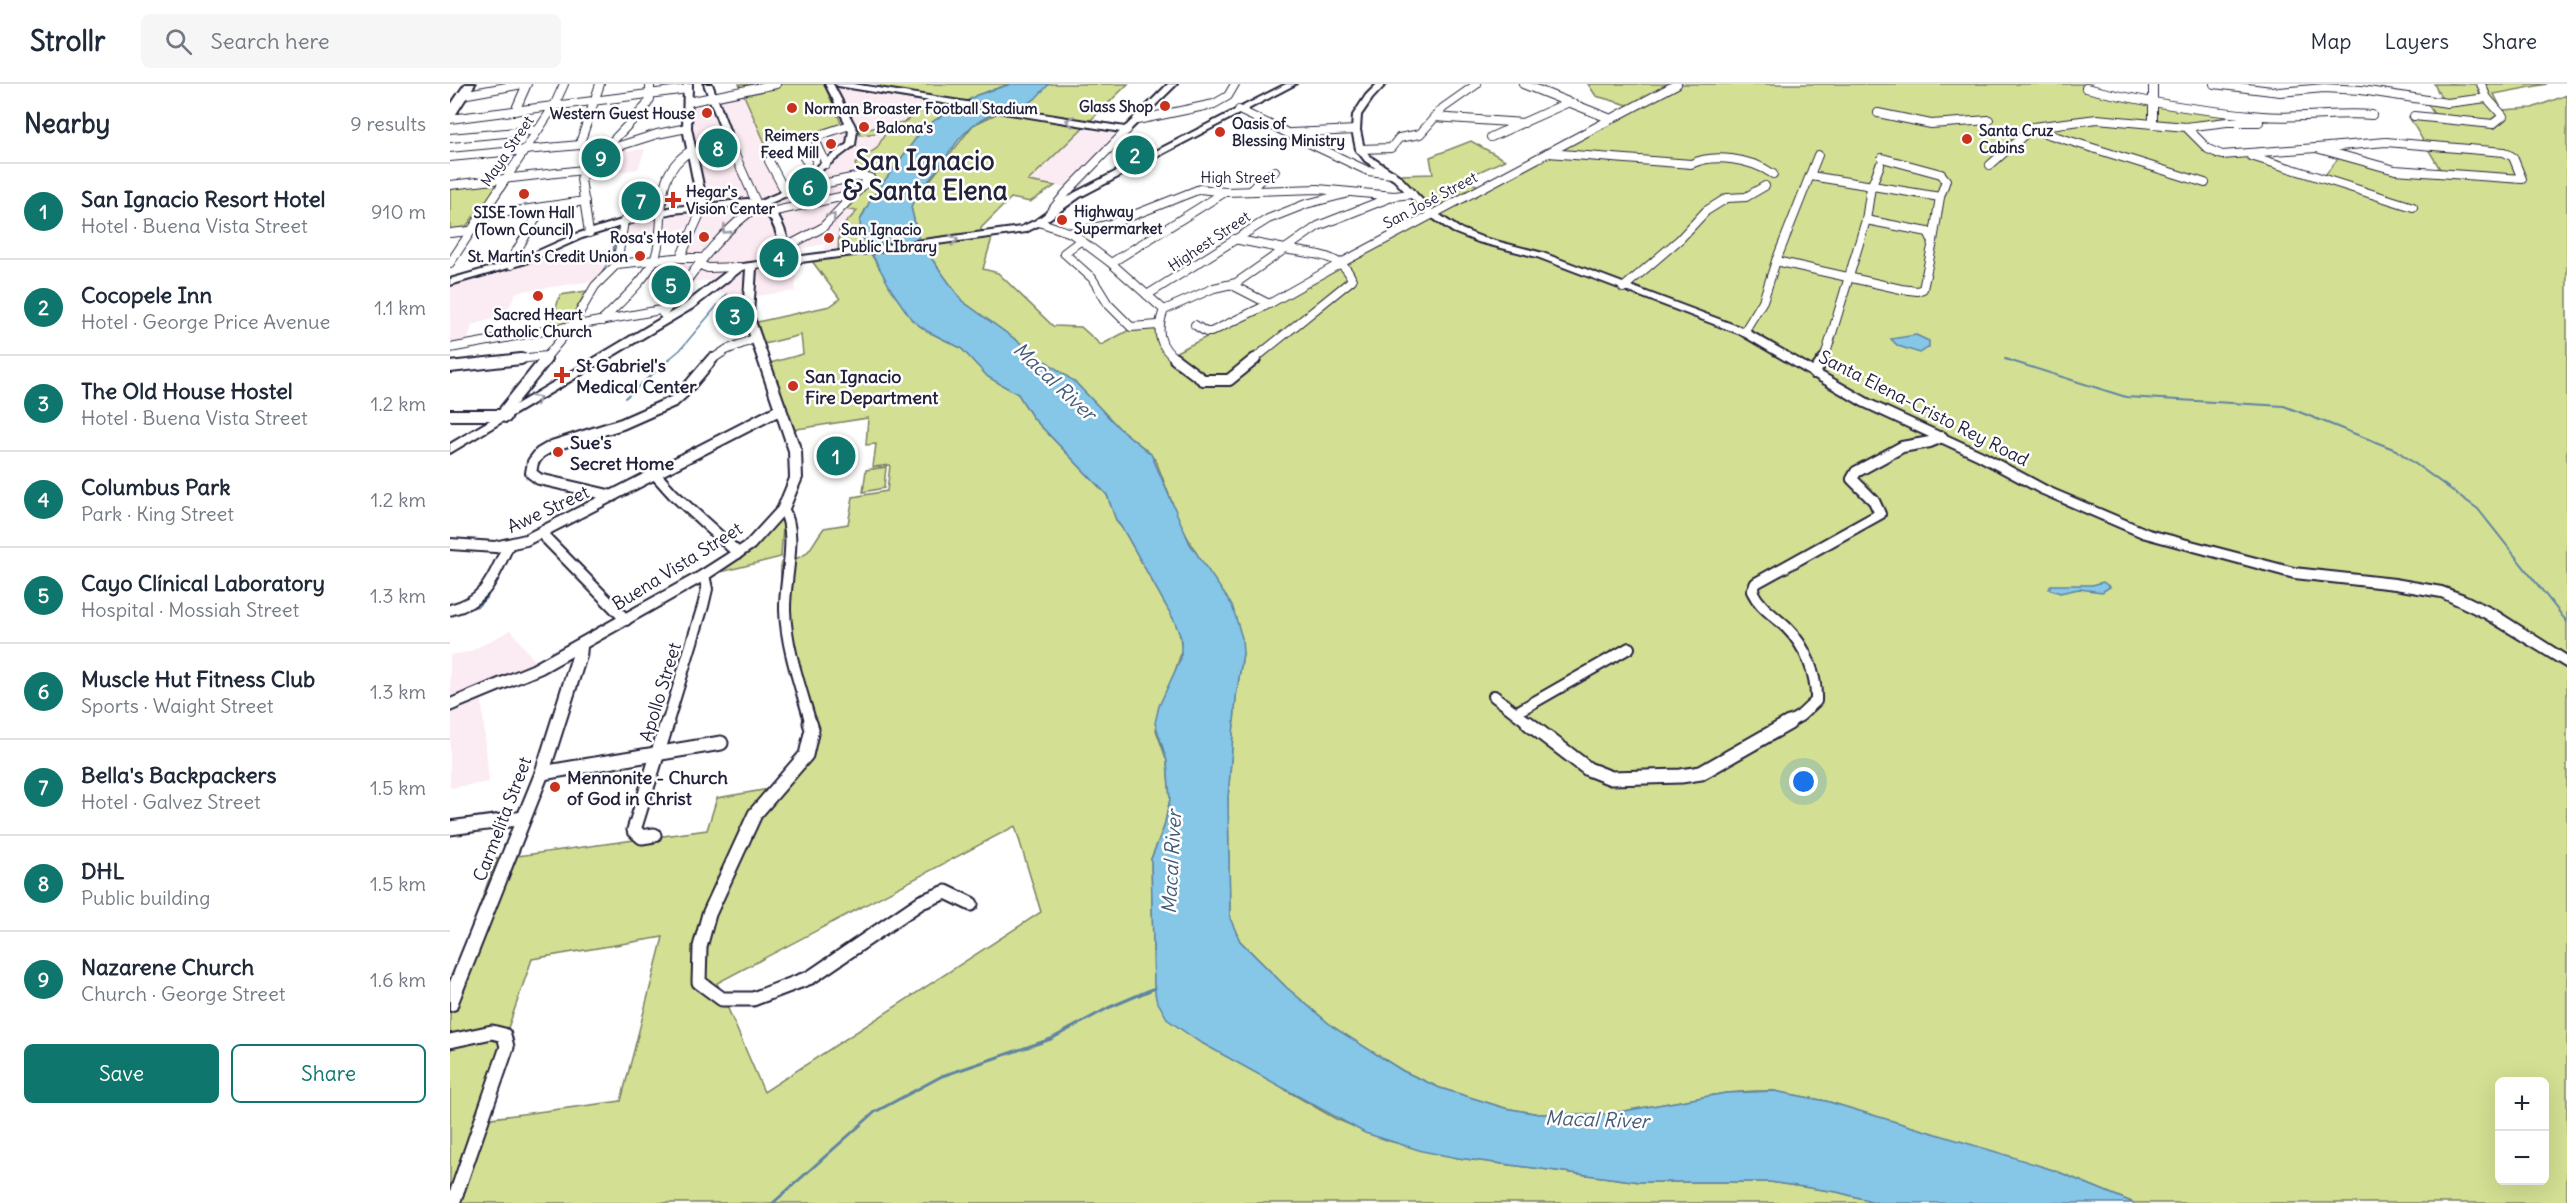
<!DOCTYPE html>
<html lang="en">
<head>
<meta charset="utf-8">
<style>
	:root { --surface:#fff; --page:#f6f6f7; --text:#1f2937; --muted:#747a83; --line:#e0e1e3; --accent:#0f766e }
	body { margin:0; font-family:Delius,sans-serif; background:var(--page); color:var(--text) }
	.controls { position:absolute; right:18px; bottom:18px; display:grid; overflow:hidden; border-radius:9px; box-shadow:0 6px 24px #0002 }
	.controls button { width:54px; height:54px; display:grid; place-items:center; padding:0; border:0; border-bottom:2px solid var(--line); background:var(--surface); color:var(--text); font:30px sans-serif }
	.you { position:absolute; left:1354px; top:698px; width:21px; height:21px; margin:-15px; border:4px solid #fff; border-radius:50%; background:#1a73e8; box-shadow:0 0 0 9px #1a73e833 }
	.badge { display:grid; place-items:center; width:39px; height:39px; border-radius:50%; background:var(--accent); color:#fff; font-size:20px; font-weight:700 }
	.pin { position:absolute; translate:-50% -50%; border:3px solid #fff; box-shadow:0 2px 6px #0006 }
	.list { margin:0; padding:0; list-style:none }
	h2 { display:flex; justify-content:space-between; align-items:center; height:78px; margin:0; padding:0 24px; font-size:26px }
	h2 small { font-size:20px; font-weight:400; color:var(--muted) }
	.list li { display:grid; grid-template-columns:39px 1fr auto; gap:18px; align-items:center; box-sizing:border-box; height:96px; padding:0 24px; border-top:2px solid var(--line) }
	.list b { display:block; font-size:22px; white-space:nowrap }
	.list p { margin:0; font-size:20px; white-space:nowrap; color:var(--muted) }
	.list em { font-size:20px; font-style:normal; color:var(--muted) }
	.actions { display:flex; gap:12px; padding:18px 24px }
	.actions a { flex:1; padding:14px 0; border:2px solid var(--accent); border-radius:9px; text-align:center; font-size:21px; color:var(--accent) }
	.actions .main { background:var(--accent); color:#fff }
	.icon { flex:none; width:33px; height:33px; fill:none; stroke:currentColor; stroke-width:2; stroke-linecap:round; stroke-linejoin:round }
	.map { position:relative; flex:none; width:2117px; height:1119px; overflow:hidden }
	header { display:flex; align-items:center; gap:36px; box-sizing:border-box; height:84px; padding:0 30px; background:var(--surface); border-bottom:2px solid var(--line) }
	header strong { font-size:28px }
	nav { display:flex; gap:33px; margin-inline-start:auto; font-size:21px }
	.search { width:420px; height:54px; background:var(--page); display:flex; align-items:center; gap:15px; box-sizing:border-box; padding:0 21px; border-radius:9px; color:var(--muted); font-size:22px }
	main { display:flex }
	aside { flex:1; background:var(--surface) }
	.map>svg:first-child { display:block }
	.built { fill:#fbebf2 }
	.green { fill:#d3df92; stroke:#7a8066; stroke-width:1.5; fill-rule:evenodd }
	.water { fill:#86c6e7; stroke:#5e84a2; stroke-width:1.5 }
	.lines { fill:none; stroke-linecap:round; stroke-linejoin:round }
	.stream-far2 { stroke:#5e84a2; stroke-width:1.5 }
	.stream-far1 { stroke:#5e84a2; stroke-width:2 }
	.stream { stroke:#5e84a2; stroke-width:3 }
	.street-far2-casing { stroke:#22223b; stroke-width:10 }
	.street-far1-casing { stroke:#22223b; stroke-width:14 }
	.street-casing { stroke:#22223b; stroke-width:17 }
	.secondary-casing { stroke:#22223b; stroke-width:4 }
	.highway-casing { stroke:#22223b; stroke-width:4 }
	.street-far2 { stroke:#fff; stroke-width:8 }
	.street-far1 { stroke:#fff; stroke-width:10 }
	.street { stroke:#fff; stroke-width:13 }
	.secondary { fill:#fff; fill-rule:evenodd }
	.highway { fill:#fff; fill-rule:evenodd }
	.oneway { stroke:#9c9ca7 }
	.poi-dot { fill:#c8321e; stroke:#fff; stroke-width:2 }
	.labels { text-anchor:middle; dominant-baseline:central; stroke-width:5; stroke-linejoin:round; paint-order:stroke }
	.far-poi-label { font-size:15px; font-weight:bold; fill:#22223b; stroke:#fff; text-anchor:start }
	.far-street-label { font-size:15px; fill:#22223b; stroke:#fff }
	.poi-label { font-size:18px; font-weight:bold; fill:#22223b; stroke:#fff; text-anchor:start }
	.street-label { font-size:18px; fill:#22223b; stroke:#fff }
	.water-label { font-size:20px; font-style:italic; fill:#455b77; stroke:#fff }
	.far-town-label { font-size:26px; font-weight:bold; fill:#22223b; stroke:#fff }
</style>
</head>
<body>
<header>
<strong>Strollr</strong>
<div class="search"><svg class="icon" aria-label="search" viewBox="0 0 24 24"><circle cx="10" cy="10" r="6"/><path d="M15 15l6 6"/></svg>Search here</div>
<nav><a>Map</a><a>Layers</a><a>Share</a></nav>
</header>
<main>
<aside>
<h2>Nearby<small>9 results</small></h2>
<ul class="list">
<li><span class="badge">1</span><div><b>San Ignacio Resort Hotel</b><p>Hotel · Buena Vista Street</p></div><em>910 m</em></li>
<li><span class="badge">2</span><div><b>Cocopele Inn</b><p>Hotel · George Price Avenue</p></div><em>1.1 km</em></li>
<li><span class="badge">3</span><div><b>The Old House Hostel</b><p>Hotel · Buena Vista Street</p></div><em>1.2 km</em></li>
<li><span class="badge">4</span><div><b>Columbus Park</b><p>Park · King Street</p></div><em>1.2 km</em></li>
<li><span class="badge">5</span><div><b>Cayo Clínical Laboratory</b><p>Hospital · Mossiah Street</p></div><em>1.3 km</em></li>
<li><span class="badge">6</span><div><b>Muscle Hut Fitness Club</b><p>Sports · Waight Street</p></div><em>1.3 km</em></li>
<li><span class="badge">7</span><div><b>Bella's Backpackers</b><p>Hotel · Galvez Street</p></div><em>1.5 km</em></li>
<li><span class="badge">8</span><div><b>DHL</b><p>Public building</p></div><em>1.5 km</em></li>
<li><span class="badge">9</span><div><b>Nazarene Church</b><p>Church · George Street</p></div><em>1.6 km</em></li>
</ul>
<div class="actions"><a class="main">Save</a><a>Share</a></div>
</aside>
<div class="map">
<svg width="2117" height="1119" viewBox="0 0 2117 1119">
	<rect width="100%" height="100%" fill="#fff"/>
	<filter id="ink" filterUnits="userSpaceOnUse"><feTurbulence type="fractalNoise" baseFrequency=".0167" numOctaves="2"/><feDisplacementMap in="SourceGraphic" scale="12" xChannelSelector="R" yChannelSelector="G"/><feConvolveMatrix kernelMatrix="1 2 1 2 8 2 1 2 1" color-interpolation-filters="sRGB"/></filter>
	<g filter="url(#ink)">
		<!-- built -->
		<g class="built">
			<polygon points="374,0 432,0 424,9 473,17 477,23 454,38 409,47 411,51 437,48 427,64 405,80 426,90 394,125 407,126 388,170 373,172 375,160 341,166 346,174 363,173 362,177 347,179 345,207 304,212 258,208 269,196 209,199 230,170 243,143 208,150 209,146 173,155 171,129 251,112 242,64 238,17 292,9 334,104 372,79 358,49 392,41"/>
			<polygon points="632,45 670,50 618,104 578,98"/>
			<polygon points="180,60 177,67 195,65 188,85 134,93 142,73"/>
			<polygon points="110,163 115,175 164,163 151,189 143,197 66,208 57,228 49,233 22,241 17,259 0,262 0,202 81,177"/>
			<polygon points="61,546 89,583 31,609 39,698 0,704 0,571 19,568"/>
		</g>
		<!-- green -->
		<g class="green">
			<polygon points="289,0 374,0 392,41 315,59"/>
			<path d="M432,0H560L527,11L485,36L472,46L415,126L410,137L417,164L462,236L477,247L511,264L538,293L568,310L583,334L657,411L666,436L674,447L724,536L729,547L732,566L706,646L717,677L720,715L714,743L701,775L704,901L837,1007L886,1035L939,1057L1008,1074L1190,1098H1320L1387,1108L1429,1119H0V906L46,775L257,746L267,714L319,705L360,666L342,564L330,533L331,479C365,470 355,469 374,444L398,440L403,413L437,407L440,381L423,383L426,360L416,361L418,334L341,346L320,279L353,270L351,251L314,260L307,238L380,222L390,215L362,177L363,173L388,170L389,146L407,127L393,125L425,90L409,91L405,80L427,64L436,48L411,51L408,47L454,38L477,23L473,17L424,9ZM565,742L591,828L314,1008L267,899ZM213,853L171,1017L26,1036L82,875Z"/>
			<path d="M599,0H678L578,97L605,102L580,118L561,114L531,144L532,151L525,152V155L542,154L533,185L548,189L603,242L631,243L651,261L681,245L705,243L709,257L720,271L822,221L988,131L949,91L983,90L980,73L1021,57L1055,76L1013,95L1035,105L1185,23L1146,12L1138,0H1641L1638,3L1817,34L1819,37L1770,38L1732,42L1766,74L1797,73L1872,95L1890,72L1946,87L1993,90L1959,33L1988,36L1975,16L1994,19L1984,0H2097L2044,10L2052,26L2082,24L2117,11V1119H1684L1606,1087L1376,1017L1324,1007H1305L1276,1009L1157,1030H1089L1055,1024L990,1004L953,987L919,966L883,943L836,903L790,857L784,848L780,834L778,714L786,613L793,569L758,489L731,442L706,377L694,364L669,344L626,299L512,217L469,157L461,123L463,118L523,41L546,30L573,22ZM2050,998H2094V1096H2050Z"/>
			<polygon points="60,96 37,130 24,132 15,144 0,146 0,102"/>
			<polygon points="137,207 117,240 100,243 110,211"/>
			<polygon points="436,383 434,404 413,408 416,386"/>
			<polygon points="334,425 331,473 251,493 295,465"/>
		</g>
		<!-- water -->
		<g class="water">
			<polygon points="561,0 599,0 585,15 573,22 538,32 523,41 510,54 463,118 461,123 469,157 512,217 626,299 669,344 701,370 740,460 782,521 792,554 793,569 786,613 778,714 780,834 790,857 836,903 883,943 953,987 990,1004 1055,1024 1089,1030 1157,1030 1276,1009 1324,1007 1376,1017 1553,1070 1606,1087 1684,1119 1429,1119 1387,1108 1320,1098 1190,1098 1008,1074 972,1067 915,1049 748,957 718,936 706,915 704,901 701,775 714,743 720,715 717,677 705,639 709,622 731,574 731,554 724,536 674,447 666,436 657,411 583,334 568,310 538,293 511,264 477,247 462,236 442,207 411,150 410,137 421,115 472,46 485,36 527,11"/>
			<polygon points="1466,251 1479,257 1479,263 1470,269 1448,262 1441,255"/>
			<polygon points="1653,498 1660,503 1652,508 1629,505 1610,509 1599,505 1601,501 1642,501"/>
		</g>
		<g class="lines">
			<!-- stream-far2 -->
			<g class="stream-far2">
				<polyline points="151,191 163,168 167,141"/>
				<polyline points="1555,275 1560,276"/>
				<polyline points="218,276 230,266 277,210"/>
			</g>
			<!-- stream-far1 -->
			<g class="stream-far1">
				<polyline points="1555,275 1676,313 1834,322 1946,366 2028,425 2117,538"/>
				<polyline points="175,314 220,275"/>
				<polyline points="13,526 28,522 38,512"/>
			</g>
			<!-- stream -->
			<polyline class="stream" points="323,1119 425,1028 492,992 601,955 658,924 705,904"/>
			<defs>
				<g id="street-far2">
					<polyline points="1073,0 1161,35"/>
					<polyline points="1703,0 1703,39"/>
					<polyline points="1764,0 1830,8 1874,4 1911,6 1997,19 2037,14"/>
					<path d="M1636,4C1693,18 1754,27 1812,32C1848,35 1885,28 1922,31"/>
					<polyline points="12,11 73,0"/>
					<polyline points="238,18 326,0"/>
					<polyline points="789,26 918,87 942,90"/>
					<polyline points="65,27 77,0"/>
					<polyline points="1428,29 1481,40 1539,36"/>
					<polyline points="1964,32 2043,40 2053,32 2037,14 2031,0"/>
					<polyline points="984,33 1074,39"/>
					<polyline points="0,35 238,5"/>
					<polyline points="687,36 764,20 778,12 785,0"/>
					<polyline points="1583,43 1647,35 1736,43 1777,38 1809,38"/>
					<polyline points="1583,43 1588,47 1755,99"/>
					<polyline points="1736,43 1758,65 1772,71 1866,64"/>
					<polyline points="841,49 906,46"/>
					<polyline points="1041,53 1117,19"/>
					<polyline points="0,54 88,46"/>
					<polygon points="1936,58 2054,68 2063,73 2072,95 1945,86 1866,64"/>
					<polyline points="910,65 941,64 949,54 970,50 993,24 1027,0"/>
					<polyline points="154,66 196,22 200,15 200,0"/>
					<polyline points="351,69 357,78"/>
					<path d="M1098,69L1241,80C1264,69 1302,75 1323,90"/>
					<polyline points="141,71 207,50 237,44"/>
					<polyline points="141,71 130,59 150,0"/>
					<polyline points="243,71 281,62 306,118"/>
					<polyline points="1801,72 1963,123"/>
					<polyline points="0,73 130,61"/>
					<polyline points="1432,74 1491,90 1496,96 1490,113 1483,157"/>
					<polyline points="319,77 336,109"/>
					<polyline points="376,80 364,53 400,41"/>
					<polyline points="1540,81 1583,43"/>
					<polyline points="1361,92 1490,113"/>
					<polyline points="0,101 133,86"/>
					<polyline points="801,107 808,98 825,87"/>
					<polyline points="93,123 135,117"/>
					<polyline points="321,128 404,110"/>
					<polyline points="599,130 616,109 677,46"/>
					<polyline points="30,132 93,123 64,171 61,181"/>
					<polyline points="181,136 187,104"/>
					<polyline points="589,138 621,149 661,179 714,226"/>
					<polyline points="0,149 20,147"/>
					<polyline points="139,149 131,95 141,71"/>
					<polyline points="621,149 661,140 750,105 775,108 868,105 944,112 962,110"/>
					<polyline points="784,155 835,165"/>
					<polyline points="630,157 614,169 642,194 658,220 681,243 708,241"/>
					<polyline points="336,163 372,144 420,94 411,92 339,107"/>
					<polyline points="835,165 868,142 944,112"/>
					<polyline points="230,174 253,123"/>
					<polyline points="1326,177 1451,205 1467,207 1473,205 1483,158 1478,148 1416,136"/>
					<polyline points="0,179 104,22 114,0"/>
					<polyline points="661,179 775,108"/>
					<polyline points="167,180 225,174 252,174"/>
					<polyline points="250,181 258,184 289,183"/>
					<polyline points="782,201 819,220"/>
					<polyline points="1173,204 1230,155 1256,127 1277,114 1296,113 1315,102"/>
					<polyline points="697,211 818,135 856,120 895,110"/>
					<path d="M213,230C244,187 266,150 311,120"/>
					<path d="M152,237C167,221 198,194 205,174C219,133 198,93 242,66"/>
					<polyline points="745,241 756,248 761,248 819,220 891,179 1227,0"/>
					<polyline points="1294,248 1313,217 1326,177 1368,71"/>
					<polyline points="0,264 216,225"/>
					<polyline points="58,276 97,272"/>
					<polyline points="94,276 121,243 145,202 167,180 174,137"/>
					<polyline points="261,276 276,266 306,254"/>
					<path d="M727,276C708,262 706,246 714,226L764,204L786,199L835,165"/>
					<path d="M803,276L902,196C894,169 858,170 835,165"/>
					<polyline points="1374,276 1416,136 1421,103 1430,81"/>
				</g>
				<g id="street-far1">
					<polyline points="725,275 753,296 779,296 805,275"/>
					<polyline points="0,283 71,275"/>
					<polyline points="1364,289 1374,275"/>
					<polyline points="0,331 53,331"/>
					<polyline points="56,333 53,331 55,326 96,275"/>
					<polyline points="205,390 223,410 288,469"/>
					<polyline points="163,412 89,395 81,389 83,378 90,369 102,362 172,340 224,317 234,308 262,275"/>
					<path d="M333,425C349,449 334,497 335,526C336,564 351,604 361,640"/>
					<polyline points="91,449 176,536"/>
					<polyline points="0,460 45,463 76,456 331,325"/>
					<path d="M0,526C37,517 43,493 58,462"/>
					<polyline points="1044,612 1080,640"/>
					<polyline points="1067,628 1179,564"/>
					<polyline points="217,640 253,522 257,505 254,491"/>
					<path d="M1336,640L1350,632L1366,617C1367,591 1356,563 1337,544C1325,532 1310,524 1302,507L1306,499L1430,430L1424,417L1402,395L1406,388L1452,363L1480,358L1492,353"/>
				</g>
				<g id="street">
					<polyline points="360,639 362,645 356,671 305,730 259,830 250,863 249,898 272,915 303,915 361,893 471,818 496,808 521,820"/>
					<polyline points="1078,639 1138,685 1161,694 1231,692 1251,689 1339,639"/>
					<polyline points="92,689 271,659"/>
					<polyline points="0,744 74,734"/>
					<polyline points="204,751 192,753 184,746 217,639"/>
					<polyline points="0,957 42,948 54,951 57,963 3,1119"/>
				</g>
				<g id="secondary">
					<path d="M234,0H242L241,44L257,120L297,115L310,117L333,107L397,60L399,46L375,0H383L407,46L405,61L339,111L318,120C332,133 336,150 342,168L340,170L332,168C326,148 322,123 297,121L223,129L184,138L132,154L76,179L0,201V195L70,175L126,150L178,134L223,123L248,121L233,44Z"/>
					<polygon points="254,0 262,0 285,62 284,64 277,62"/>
					<polygon points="384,0 403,0 675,43 718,0 727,0 677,49 388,2"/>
					<polygon points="836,0 846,0 630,113 592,140 576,148 306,184 303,231 351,367 352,394 339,425 304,464 259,494 137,563 136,573 99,689 8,919 6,925 0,927 0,898 85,689 122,572 92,589 0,627 0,615 82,581 249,488 296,458 328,423 340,394 339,367 293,231 296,185 292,186 243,224 0,369 0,360 235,220 285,181 571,143 586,136 624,109"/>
					<polygon points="927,0 936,0 922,15 911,31 910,46 914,65 921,73 950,92 981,125 1009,144 1034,154 1093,169 1298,246 1420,316 1535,369 1598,403 1699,446 1844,484 1945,495 1992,503 2014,511 2045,526 2117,572 2117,584 2035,534 1991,513 1945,505 1844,494 1692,453 1590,409 1527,375 1412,322 1290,250 1087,173 1028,158 1003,148 975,129 944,96 915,77 906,65 902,46 903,31 916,11"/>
				</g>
				<polygon id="highway" points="15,0 25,0 4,33 0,34 0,22"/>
			</defs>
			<!-- street-far2 casing -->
			<use href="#street-far2" class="street-far2-casing"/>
			<!-- street-far1 casing -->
			<use href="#street-far1" class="street-far1-casing"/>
			<!-- street casing -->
			<use href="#street" class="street-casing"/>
			<!-- secondary casing -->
			<use href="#secondary" class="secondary-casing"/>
			<!-- highway casing -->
			<use href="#highway" class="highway-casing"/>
			<!-- street-far2 -->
			<use href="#street-far2" class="street-far2"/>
			<!-- street-far1 -->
			<use href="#street-far1" class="street-far1"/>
			<!-- street -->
			<use href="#street" class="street"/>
			<!-- secondary -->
			<use href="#secondary" class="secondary"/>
			<!-- highway -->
			<use href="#highway" class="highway"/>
		</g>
		<!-- one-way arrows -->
		<defs><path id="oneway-chevron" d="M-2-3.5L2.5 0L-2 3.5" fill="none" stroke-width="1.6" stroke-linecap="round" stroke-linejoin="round" transform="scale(1.5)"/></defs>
		<g class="oneway">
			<use href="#oneway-chevron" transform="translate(620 37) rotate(-171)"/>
			<use href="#oneway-chevron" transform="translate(382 133) rotate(-47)"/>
			<use href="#oneway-chevron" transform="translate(276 146) rotate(136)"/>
			<use href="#oneway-chevron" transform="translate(504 156) rotate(-7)"/>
			<use href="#oneway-chevron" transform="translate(87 315) rotate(-31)"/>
		</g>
	</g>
	<!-- markers -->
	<g class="poi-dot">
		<circle cx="715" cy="22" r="6"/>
		<circle cx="342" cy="24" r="6"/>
		<circle cx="257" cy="29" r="6"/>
		<circle cx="414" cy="43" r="6"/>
		<circle cx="770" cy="48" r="6"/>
		<circle cx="1517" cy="55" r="6"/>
		<circle cx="381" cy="60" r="6"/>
		<circle cx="74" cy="110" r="6"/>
		<path d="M220 107h6v6h6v6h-6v6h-6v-6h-6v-6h6z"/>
		<circle cx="612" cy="136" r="6"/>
		<circle cx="254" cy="153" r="6"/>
		<circle cx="379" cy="154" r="6"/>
		<circle cx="190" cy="172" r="6"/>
		<circle cx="88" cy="212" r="6"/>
		<path d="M109 282h6v6h6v6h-6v6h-6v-6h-6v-6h6z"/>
		<circle cx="343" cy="302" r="6"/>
		<circle cx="108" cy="368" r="6"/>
		<circle cx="105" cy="703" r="6"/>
	</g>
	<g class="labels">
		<!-- far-poi labels -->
		<g class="far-poi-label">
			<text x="703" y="22" text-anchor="end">Glass Shop</text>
			<text x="354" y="24">Norman Broaster Football Stadium</text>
			<text x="245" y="29" text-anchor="end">Western Guest House</text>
			<text x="782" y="39">Oasis of<tspan x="782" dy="17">Blessing Ministry</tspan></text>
			<text x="426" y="43">Balona's</text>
			<text x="1529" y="46">Santa Cruz<tspan x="1529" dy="17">Cabins</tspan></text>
			<text x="369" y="51" text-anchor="end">Reimers<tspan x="369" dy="17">Feed Mill</tspan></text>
			<text x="236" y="107">Hegar's<tspan x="236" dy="17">Vision Center</tspan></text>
			<text x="624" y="127">Highway<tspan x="624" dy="17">Supermarket</tspan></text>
			<text x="74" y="128" text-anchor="middle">SISE Town Hall<tspan x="74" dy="17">(Town Council)</tspan></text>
			<text x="391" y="145">San Ignacio<tspan x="391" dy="17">Public LIbrary</tspan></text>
			<text x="242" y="153" text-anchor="end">Rosa's Hotel</text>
			<text x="178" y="172" text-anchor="end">St. Martin's Credit Union</text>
			<text x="88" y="230" text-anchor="middle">Sacred Heart<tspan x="88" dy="17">Catholic Church</tspan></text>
		</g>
		<!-- far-street labels -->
		<g class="far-street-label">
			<text transform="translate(57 67) rotate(-56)">Maya Street</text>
			<text x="788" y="93">High Street</text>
			<text transform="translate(980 116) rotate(-28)">San José Street</text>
			<text transform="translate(759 157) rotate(-34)">Highest Street</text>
		</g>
		<!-- poi labels -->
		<g class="poi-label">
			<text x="126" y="281">St Gabriel's<tspan x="126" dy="21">Medical Center</tspan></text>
			<text x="355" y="292">San Ignacio<tspan x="355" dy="21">Fire Department</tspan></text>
			<text x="120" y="358">Sue's<tspan x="120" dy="21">Secret Home</tspan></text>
			<text x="117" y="693">Mennonite - Church<tspan x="117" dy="21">of God in Christ</tspan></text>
		</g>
		<!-- street labels -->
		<g class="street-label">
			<text transform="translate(1474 324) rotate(27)">Santa Elena-Cristo Rey Road</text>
			<text transform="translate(98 425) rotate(-25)">Awe Street</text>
			<text transform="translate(227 482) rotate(-32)">Buena Vista Street</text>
			<text transform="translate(210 608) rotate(-73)">Apollo Street</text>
			<text transform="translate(52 735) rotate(-69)">Carmelita Street</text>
		</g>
		<!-- water labels -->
		<g class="water-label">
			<text transform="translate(605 297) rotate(43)">Macal River</text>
			<text transform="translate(721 778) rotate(-87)">Macal River</text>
			<text transform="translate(1147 1035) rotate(2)">Macal River</text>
		</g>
		<!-- far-town labels -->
		<g class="far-town-label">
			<text x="475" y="76">San Ignacio<tspan x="475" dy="30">&amp; Santa Elena</tspan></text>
		</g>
	</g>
</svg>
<div class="controls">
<button>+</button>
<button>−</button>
</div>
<div class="you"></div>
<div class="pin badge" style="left:386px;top:372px">1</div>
<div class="pin badge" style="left:685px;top:71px">2</div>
<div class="pin badge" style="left:285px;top:232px">3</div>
<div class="pin badge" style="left:329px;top:174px">4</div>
<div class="pin badge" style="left:221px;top:201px">5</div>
<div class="pin badge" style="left:358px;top:103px">6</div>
<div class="pin badge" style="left:191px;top:117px">7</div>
<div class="pin badge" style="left:268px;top:64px">8</div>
<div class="pin badge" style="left:151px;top:74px">9</div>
</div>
</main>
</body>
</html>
